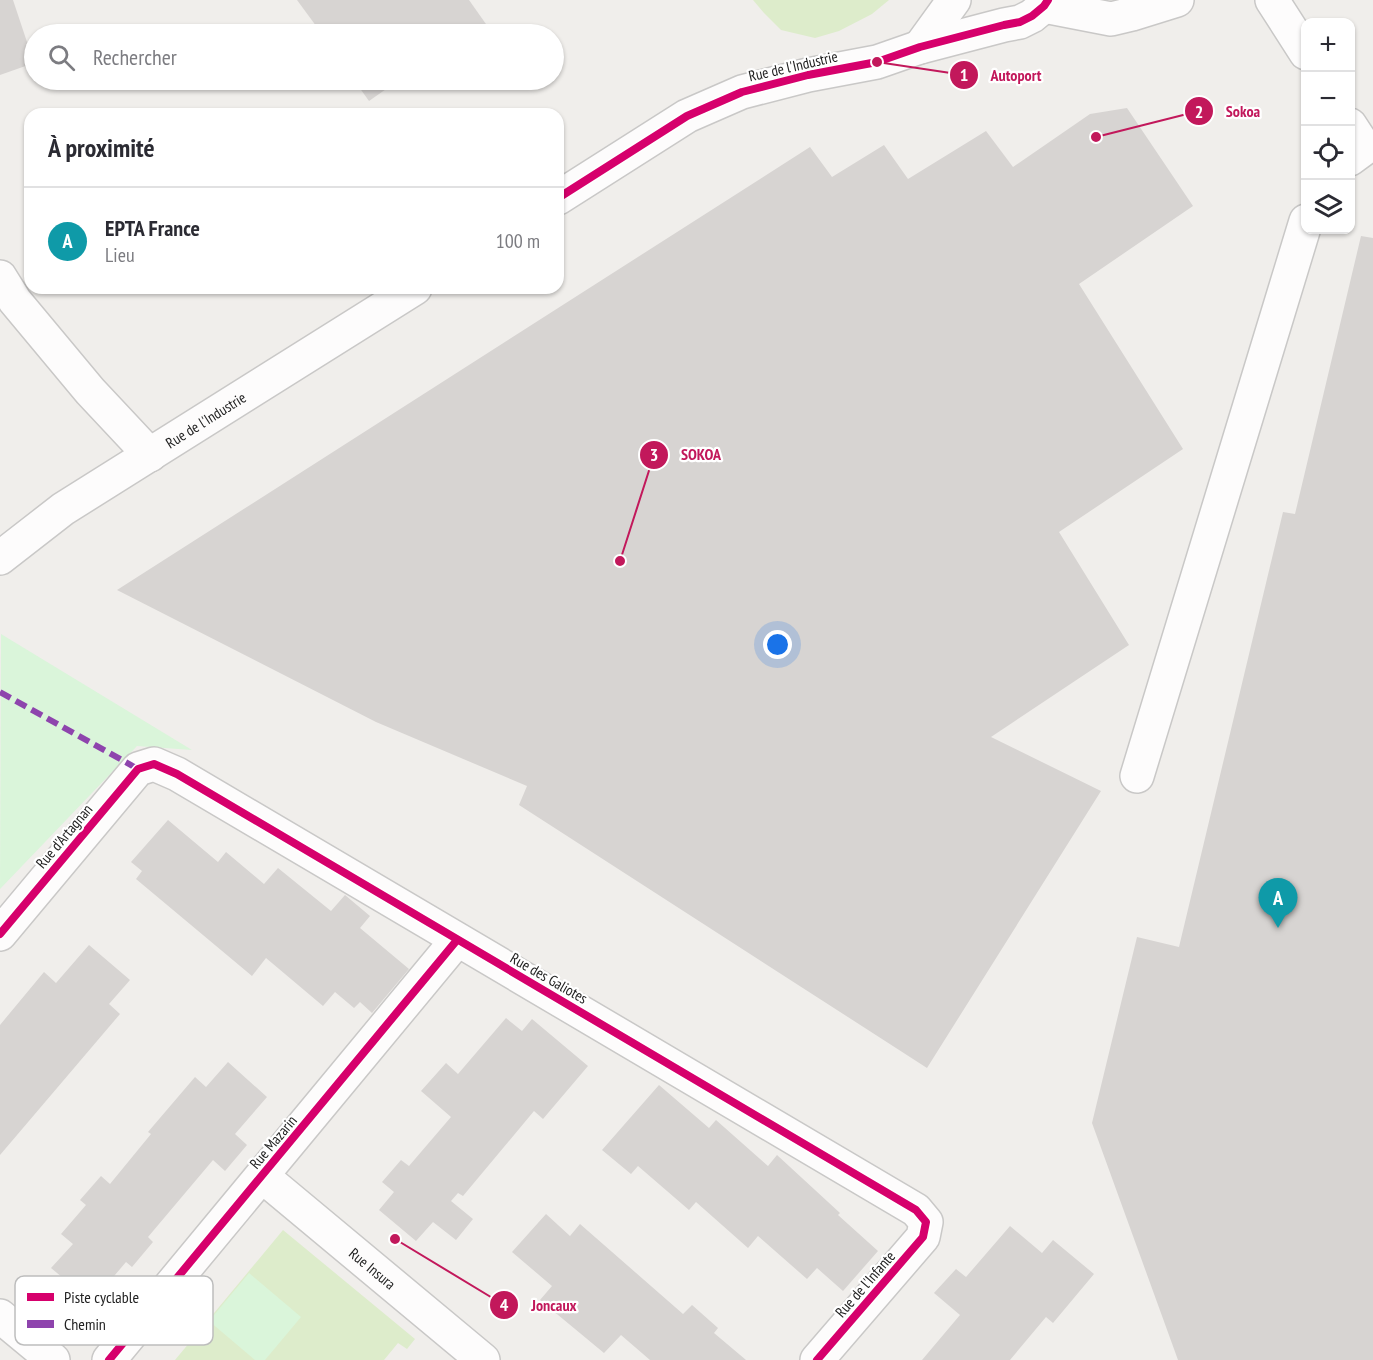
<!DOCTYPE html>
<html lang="fr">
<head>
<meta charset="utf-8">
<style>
	:root { --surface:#fff; --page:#f2f2f3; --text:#2b2b33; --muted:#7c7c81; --line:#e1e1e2; --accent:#6a6968 }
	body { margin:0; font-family:"PT Sans Narrow",sans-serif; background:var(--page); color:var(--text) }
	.controls { position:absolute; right:18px; top:18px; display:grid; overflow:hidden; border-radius:12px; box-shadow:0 2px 4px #0004 }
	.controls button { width:54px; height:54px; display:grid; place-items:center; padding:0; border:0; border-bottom:2px solid var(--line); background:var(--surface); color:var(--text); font:30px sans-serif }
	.you { position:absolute; left:778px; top:645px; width:21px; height:21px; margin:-15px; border:4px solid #fff; border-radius:50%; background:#1a73e8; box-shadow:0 0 0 9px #1a73e833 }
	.badge { display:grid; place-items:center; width:39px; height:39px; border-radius:50%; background:var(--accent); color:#fff; font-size:20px; font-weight:700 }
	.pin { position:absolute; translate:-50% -50px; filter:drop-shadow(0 2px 3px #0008) }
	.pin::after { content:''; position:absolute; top:32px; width:21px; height:18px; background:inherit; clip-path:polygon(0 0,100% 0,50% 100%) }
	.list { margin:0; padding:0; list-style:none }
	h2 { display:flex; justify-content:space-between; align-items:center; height:78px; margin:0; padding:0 24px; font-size:26px }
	h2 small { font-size:20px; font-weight:400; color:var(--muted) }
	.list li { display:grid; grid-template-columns:39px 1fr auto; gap:18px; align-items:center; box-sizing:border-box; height:108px; padding:0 24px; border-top:2px solid var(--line) }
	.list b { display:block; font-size:22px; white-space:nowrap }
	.list p { margin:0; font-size:20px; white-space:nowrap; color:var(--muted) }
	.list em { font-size:20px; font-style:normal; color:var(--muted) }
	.icon { flex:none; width:33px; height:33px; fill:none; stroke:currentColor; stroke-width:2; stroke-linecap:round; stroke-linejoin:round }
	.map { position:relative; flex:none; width:1373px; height:1360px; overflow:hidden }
	.search { position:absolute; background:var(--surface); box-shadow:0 2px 4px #0004; left:24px; top:24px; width:540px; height:66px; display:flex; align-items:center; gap:15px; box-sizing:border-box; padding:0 21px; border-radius:33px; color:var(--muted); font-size:22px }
	.panel { position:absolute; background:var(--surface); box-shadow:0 2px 4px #0004; left:24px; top:108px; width:540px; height:186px; border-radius:18px }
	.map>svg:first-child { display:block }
	.grass { fill:#ddeccb }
	.park { fill:#daf5da }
	.building { fill:#d7d4d2 }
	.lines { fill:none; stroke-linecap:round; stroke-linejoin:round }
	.minor-casing { stroke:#c9c8c7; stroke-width:36 }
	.minor { stroke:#fdfcfc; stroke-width:33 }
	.quiet { stroke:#8e44ad; stroke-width:6; stroke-dasharray:12 6; stroke-linecap:butt }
	.cycleway-casing { stroke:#fff; stroke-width:11 }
	.cycleway { stroke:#d6006c; stroke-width:8 }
	.labels { text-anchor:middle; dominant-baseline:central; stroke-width:4.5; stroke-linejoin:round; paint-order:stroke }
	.street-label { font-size:15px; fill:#222; stroke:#fff }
	.key { fill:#fff; stroke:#bdbdbd; stroke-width:1.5 }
	.key-label { font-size:16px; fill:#222 }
	.leader { fill:none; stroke:#c2185b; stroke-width:2 }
	.callout-dot { fill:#c2185b; stroke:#fff; stroke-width:2 }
	.mark-label { font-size:18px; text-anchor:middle; font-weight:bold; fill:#fff }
	.callout-label { font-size:16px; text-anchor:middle; font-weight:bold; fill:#c2185b; stroke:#fff; stroke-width:4.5; stroke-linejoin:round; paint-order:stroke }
</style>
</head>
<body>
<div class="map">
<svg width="1373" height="1360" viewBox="0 0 1373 1360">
	<rect width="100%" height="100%" fill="#f0eeeb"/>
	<!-- grass -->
	<g class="grass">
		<polygon points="753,0 889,0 872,14 839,31 815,38 781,30 764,13"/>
		<polygon points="283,1230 415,1339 407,1349 398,1343 384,1360 175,1360"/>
	</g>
	<!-- park -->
	<g class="park">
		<polygon points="1,634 192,750 137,746 0,889"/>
		<polygon points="249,1273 301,1317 265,1360 255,1360 209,1321"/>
	</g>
	<!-- building -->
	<g class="building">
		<polygon points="0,0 13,0 34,63 0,75"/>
		<polygon points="297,0 469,0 493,34 322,34"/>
		<polygon points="354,80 399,80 369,101"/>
		<polygon points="1127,108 1193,206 1079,284 1183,449 1059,532 1129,645 991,737 1101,791 927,1068 519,805 527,786 376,722 117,590 810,147 832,177 884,145 908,179 986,131 1013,167 1090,114"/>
		<polygon points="1361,236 1373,238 1373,1360 1178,1360 1092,1123 1137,937 1179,947 1283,512 1295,514"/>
		<polygon points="168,820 218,862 226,852 264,884 278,868 331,911 345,895 370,916 360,928 409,969 372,1013 360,1002 354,1008 335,992 323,1006 266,958 252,976 136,879 142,871 131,862"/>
		<polygon points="89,945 130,980 109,1004 120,1014 0,1155 0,1025 44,972 56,983"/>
		<polygon points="506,1018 522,1031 532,1019 588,1066 543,1119 534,1111 463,1196 458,1193 451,1201 473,1219 456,1240 433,1222 416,1241 379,1210 394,1192 382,1182 401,1160 409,1166 451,1117 421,1091 446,1063 458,1074"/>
		<polygon points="228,1062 267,1097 235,1134 247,1145 225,1171 213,1160 148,1237 153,1242 132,1267 126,1262 92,1302 51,1268 73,1244 61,1234 86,1205 80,1200 101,1176 110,1184 151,1134 148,1132 195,1077 206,1087"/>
		<polygon points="659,1085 709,1128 716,1120 768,1166 777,1155 840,1213 838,1215 878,1251 843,1291 817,1268 807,1279 758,1236 748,1248 696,1202 689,1210 638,1166 631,1174 602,1150"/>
		<polygon points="546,1214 570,1236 580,1224 683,1314 692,1305 718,1328 714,1333 746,1360 650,1360 621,1335 604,1353 540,1300 552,1286 512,1252"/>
		<polygon points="1010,1226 1042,1253 1053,1240 1094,1274 1053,1323 1046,1317 1010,1360 922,1360 960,1315 934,1293 956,1269 966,1277"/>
	</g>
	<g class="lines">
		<defs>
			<g id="minor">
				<polyline points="1272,0 1306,53"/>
				<polyline points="1044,6 1111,19 1132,14 1177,0"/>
				<polyline points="920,47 954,0"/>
				<polyline points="1350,125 1365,148 1350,159"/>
				<polyline points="558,198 687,116 742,92 808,75 877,62 920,47 1004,25 1020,22 1032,16 1044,6 1048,0"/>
				<polyline points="0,277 15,301 90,391 150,455"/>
				<path id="s1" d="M0,558L63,509L415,288"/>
				<polyline points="1137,776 1306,221"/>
				<polyline points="0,934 138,769 154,764 177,774 916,1210 926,1222 923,1237 817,1360"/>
				<path id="s2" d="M262,1176L483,1360"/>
				<polyline points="0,1316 53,1360"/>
				<polyline points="109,1360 457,940"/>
			</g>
		</defs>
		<!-- minor casing -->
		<use href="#minor" class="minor-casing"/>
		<!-- minor -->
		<use href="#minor" class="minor"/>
		<!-- quiet -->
		<polyline class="quiet" points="0,692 138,769"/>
		<defs>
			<g id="cycleway">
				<polyline points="558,198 687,116 742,92 808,75 877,62 920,47 1004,25 1020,22 1032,16 1044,6 1048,0"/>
				<polyline points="0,934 138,769 154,764 177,774 916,1210 926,1222 923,1237 817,1360"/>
				<polyline points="109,1360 457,940"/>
			</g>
		</defs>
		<!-- cycleway casing -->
		<use href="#cycleway" class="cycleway-casing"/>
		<!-- cycleway -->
		<use href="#cycleway" class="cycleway"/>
	</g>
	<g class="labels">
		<!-- street labels -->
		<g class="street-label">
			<text transform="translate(793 66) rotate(-13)">Rue de l'Industrie</text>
			<text stroke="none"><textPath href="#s1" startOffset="248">Rue de l'Industrie</textPath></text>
			<text transform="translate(64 836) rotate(-50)">Rue d'Artagnan</text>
			<text transform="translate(549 978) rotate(30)">Rue des Galiotes</text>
			<text transform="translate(273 1142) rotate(-50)">Rue Mazarin</text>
			<text stroke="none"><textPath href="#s2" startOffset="144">Rue Insura</textPath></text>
			<text transform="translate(865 1284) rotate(-49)">Rue de l'Infante</text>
		</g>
	</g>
	<!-- legend -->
	<rect x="15" y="1276" width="198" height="69" rx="9" class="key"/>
	<rect x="27" y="1293" width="27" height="8" fill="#d6006c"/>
	<rect x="27" y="1320" width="27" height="8" fill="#8e44ad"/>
	<g class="key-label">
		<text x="64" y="1303">Piste cyclable</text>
		<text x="64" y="1330">Chemin</text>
	</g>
	<!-- callouts -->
	<path class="leader" d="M877 62L964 75M1096 137L1199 111M620 561L654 455M395 1239L504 1305"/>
	<g class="callout-dot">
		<circle cx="877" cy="62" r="6"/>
		<circle cx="1096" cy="137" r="6"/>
		<circle cx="620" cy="561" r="6"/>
		<circle cx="395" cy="1239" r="6"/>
		<circle cx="964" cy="75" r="15"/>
		<circle cx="1199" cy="111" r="15"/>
		<circle cx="654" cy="455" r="15"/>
		<circle cx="504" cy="1305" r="15"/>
	</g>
	<g class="mark-label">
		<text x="964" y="81">1</text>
		<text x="1199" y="118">2</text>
		<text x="654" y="461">3</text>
		<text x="504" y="1311">4</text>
	</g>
	<g class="callout-label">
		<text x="1016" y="81">Autoport</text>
		<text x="1243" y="117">Sokoa</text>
		<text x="701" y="460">SOKOA</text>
		<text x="554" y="1311">Joncaux</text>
	</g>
</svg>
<div class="controls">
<button>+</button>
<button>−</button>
<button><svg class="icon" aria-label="locate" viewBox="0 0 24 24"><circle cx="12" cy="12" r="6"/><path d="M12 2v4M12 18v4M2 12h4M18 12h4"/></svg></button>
<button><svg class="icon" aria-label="layers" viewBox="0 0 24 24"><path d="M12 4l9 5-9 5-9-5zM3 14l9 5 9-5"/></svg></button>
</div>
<div class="you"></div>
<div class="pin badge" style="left:1278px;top:928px;background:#0f9aa8">A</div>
<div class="search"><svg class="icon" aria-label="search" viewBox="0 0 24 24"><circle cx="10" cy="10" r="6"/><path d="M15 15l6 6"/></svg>Rechercher</div>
<section class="panel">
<h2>À proximité<small></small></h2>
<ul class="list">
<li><span class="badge" style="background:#0f9aa8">A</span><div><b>EPTA France</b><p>Lieu</p></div><em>100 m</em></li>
</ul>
</section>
</div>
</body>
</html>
